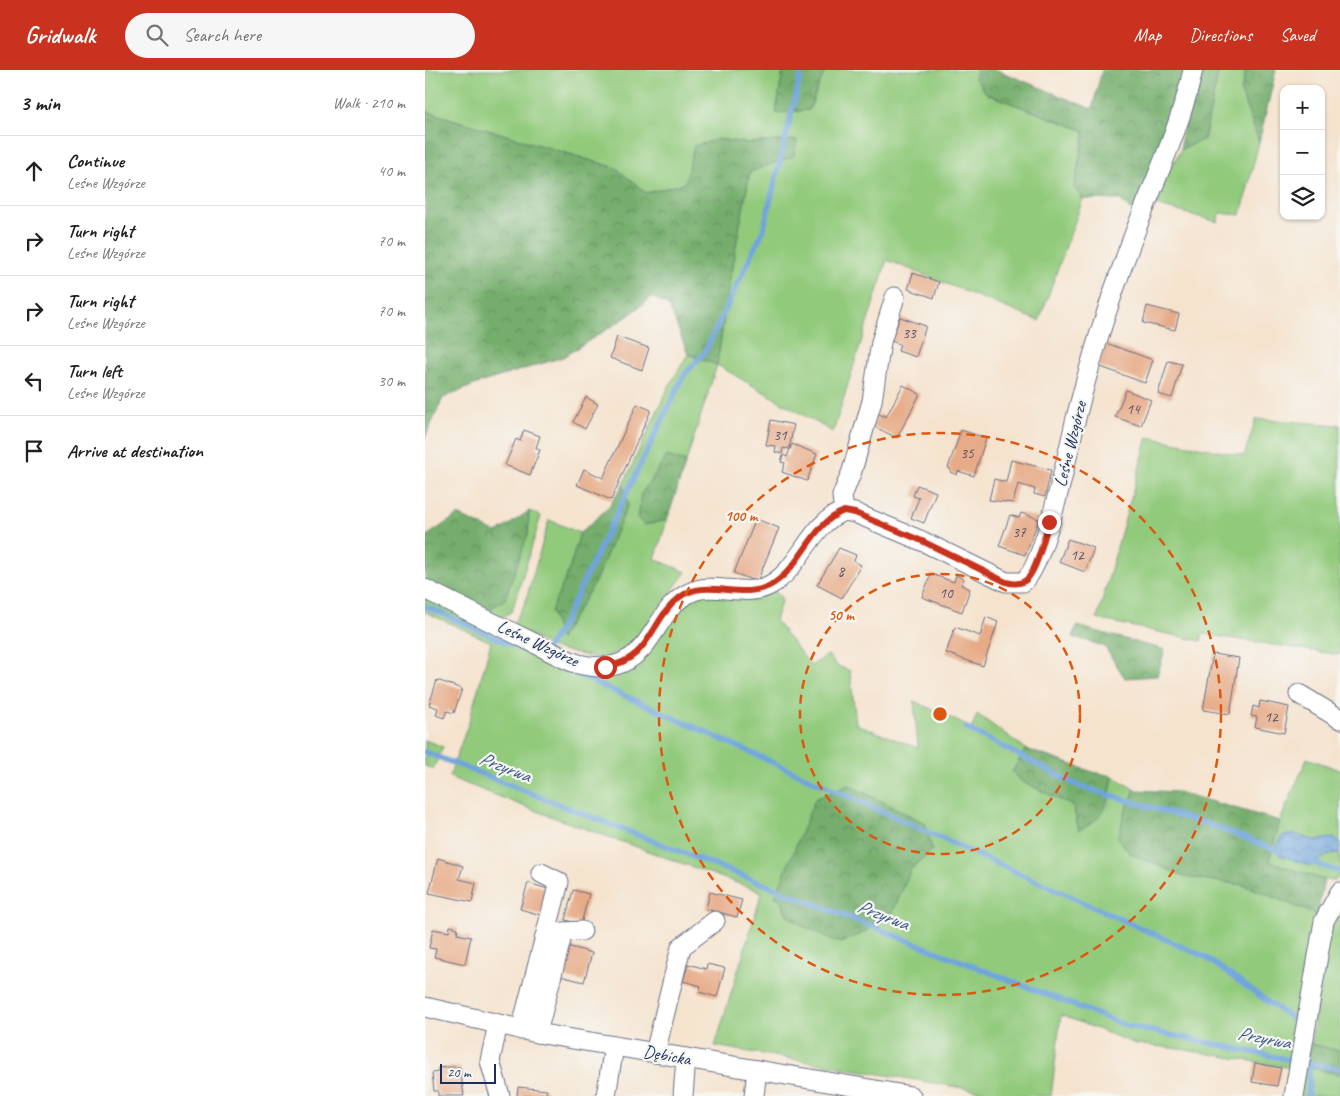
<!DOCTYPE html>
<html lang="en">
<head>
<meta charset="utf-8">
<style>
	:root { --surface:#fff; --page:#f6f6f6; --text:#202124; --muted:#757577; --line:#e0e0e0; --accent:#c8321e }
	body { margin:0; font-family:Caveat,sans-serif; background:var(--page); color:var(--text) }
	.controls { position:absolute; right:15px; top:15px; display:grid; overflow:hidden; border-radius:10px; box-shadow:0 1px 4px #0004 }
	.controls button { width:45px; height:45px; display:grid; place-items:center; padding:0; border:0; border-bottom:1px solid var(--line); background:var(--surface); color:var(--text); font:25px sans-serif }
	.scale { position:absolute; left:15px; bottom:12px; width:56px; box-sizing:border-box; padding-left:5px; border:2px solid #1b2f5e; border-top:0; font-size:14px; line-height:18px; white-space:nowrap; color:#1b2f5e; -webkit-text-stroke:4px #f6f6f2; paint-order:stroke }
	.stop { position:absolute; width:15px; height:15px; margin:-11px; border:4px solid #c8321e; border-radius:50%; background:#fff }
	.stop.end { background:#c8321e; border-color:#fff; box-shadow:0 1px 5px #0008 }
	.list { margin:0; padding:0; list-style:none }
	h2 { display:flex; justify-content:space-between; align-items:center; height:65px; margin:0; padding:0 20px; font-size:21px }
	h2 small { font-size:16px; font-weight:400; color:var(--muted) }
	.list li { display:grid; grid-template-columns:32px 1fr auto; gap:15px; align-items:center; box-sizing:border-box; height:70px; padding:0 20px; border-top:1px solid var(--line) }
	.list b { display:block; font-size:19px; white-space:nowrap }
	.list p { margin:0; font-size:16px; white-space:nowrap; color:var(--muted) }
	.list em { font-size:16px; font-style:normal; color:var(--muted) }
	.icon { flex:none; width:28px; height:28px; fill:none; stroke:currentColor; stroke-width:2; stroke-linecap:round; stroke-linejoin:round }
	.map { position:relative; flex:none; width:915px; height:1026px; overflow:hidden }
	header { display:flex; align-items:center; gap:30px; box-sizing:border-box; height:70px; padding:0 25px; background:var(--accent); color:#fff }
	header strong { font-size:24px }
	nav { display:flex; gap:28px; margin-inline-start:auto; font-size:18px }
	.search { width:350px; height:45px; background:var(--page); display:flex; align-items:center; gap:12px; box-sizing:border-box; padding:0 18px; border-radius:28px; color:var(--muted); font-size:19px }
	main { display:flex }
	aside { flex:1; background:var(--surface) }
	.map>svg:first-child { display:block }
	.green { fill:#92ca7c; stroke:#567c6d; fill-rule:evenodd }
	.forest { fill:url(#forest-crowns); stroke:#486e65 }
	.water { fill:url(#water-waves); stroke:#466a9d }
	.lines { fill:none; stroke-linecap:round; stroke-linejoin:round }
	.stream { stroke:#70a4dc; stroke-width:5.5 }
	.building { fill:#e7ab87 }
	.minor-casing { stroke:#676e85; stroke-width:21 }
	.minor { stroke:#fff; stroke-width:19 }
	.route { stroke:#c8321e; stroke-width:6 }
	.ring { fill:none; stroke:#de5710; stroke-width:2.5; stroke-dasharray:9 6 }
	.labels { text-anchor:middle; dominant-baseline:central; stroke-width:4.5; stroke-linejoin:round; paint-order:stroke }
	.number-label { font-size:15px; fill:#4e4e68 }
	.street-label { font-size:18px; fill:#1b2f5e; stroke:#f6f6f2 }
	.water-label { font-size:19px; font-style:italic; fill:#39588a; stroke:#f6f6f2 }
	.centre { fill:#de5710; stroke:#f6f6f2; stroke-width:2.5 }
	.ring-label { font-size:15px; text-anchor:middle; font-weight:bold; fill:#de5710; stroke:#f6f6f2; stroke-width:4.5; stroke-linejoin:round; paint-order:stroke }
</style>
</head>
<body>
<header>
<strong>Gridwalk</strong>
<div class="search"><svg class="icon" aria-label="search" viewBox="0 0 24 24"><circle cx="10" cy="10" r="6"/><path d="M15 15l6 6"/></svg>Search here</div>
<nav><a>Map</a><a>Directions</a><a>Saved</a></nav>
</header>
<main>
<aside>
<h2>3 min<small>Walk · 210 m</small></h2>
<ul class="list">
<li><svg class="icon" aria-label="ahead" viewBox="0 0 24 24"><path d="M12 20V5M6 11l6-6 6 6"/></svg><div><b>Continue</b><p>Leśne Wzgórze</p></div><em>40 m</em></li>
<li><svg class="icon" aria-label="right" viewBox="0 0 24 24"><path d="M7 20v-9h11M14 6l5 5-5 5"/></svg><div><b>Turn right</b><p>Leśne Wzgórze</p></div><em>70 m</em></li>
<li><svg class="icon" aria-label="right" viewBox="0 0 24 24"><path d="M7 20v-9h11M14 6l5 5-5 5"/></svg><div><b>Turn right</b><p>Leśne Wzgórze</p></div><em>70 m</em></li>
<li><svg class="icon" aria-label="left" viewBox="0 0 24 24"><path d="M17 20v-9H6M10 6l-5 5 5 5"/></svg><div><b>Turn left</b><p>Leśne Wzgórze</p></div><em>30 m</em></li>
<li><svg class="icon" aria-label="arrive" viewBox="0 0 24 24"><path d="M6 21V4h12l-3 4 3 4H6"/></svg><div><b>Arrive at destination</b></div></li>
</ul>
</aside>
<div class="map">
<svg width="915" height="1026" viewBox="0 0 915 1026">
	<defs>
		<pattern id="forest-crowns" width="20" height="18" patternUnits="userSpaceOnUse" patternTransform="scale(1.25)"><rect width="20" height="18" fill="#75ae6c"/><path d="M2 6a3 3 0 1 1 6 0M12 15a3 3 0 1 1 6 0" fill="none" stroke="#5f8e5c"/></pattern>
		<pattern id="water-waves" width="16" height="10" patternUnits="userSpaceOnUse" patternTransform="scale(1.25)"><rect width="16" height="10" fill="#70a4dc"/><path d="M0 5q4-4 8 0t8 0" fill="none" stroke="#5b86b6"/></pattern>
	</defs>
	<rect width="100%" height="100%" fill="#f6f6f2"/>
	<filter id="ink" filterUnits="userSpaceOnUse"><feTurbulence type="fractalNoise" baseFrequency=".02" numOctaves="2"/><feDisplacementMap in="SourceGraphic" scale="10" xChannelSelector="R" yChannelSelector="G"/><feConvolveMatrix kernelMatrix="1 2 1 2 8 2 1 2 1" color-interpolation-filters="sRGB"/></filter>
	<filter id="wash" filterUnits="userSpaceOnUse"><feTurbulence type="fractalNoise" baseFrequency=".0096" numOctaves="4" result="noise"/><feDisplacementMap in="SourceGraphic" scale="20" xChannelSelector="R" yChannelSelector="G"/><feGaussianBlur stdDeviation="1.12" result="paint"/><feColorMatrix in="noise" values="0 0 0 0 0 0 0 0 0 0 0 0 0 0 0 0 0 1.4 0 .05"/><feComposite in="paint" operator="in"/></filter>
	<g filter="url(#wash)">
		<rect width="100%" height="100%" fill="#f5e3ce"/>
		<!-- green -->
		<g class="green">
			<polygon points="0,0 358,0 351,43 384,40 400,0 553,0 549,7 562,24 660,61 649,117 658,129 614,251 462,190 408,362 292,295 261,392 242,387 219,455 242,450 230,489 261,502 203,579 176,589 128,578 87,556 100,533 124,450 155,463 145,497 203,435 198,415 243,318 263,284 292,295 305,207 325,102 368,86 372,70 322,73 293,69 260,113 221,123 191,98 0,41"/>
			<polygon points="794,0 821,0 816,22 834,72 816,145 794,143 793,152 727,134 756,79 779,69"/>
			<polygon points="831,349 915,355 914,585 778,564 776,571 672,549 723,367 819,386"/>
			<polygon points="104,441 116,446 87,541 73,550 60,543 103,464"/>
			<path d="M350,521L357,529L350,550L386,596L403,585L411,595L425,601L431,654L493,678L489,631L547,658L552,644L601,679L587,702L598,712L648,736L654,760L683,735L688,706L710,720L700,742L761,807L819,815L892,845L875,929L867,998L755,979L711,974L636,945L626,1026H585L290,976L337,822L111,741L24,707L44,652L66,572L0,542V526L177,604L274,524ZM507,780L486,799L467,844H456L441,862L362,845L356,829Z"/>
			<polygon points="0,670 18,677 8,699 0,696"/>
			<polygon points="882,688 915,700 915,804 911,810 899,810 844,791 855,751"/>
			<polygon points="915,842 915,981 886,974 899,874"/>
			<polygon points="880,997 915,1004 915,1026 876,1026"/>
		</g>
		<!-- forest -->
		<g class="forest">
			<polygon points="358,0 400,0 384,40 351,43"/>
			<polygon points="553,0 572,0 667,39 677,0 760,0 738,80 711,144 695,130 658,129 649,117 660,61 562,24 549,7"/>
			<polygon points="774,0 794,0 779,69 756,79 756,69"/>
			<polygon points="821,0 851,0 834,72 816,22"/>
			<polygon points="0,41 191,98 221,123 260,113 269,76 293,69 322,73 372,70 369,86 325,102 305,207 292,295 263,284 244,236 227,227 203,246 138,287 54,313 18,328 0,368"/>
			<polygon points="242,386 261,392 242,450 219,455 212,448 216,424"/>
			<polygon points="198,415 203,435 170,512 135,569 126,541 145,497 155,463 183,438"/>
			<polygon points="104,441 103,464 80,529 60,543 0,514 0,467 33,445 72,463"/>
			<polygon points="652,556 740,580 732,606 700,608 679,576 648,567"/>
			<path d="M601,679L668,702L688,706C683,733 681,748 654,760L648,736L598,712L587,702Z"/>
			<polygon points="424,715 500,753 507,780 486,799 467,844 456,844 441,862 415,873 378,856 362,845 356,829 350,827 390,729"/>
			<polygon points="710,720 753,722 855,751 844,791 899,810 892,845 819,815 761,807 704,783 693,767 700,742"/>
			<polygon points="886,974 915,981 915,1004 880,997"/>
		</g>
		<!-- water -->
		<polygon class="water" points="870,764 888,770 909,768 915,772 914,783 904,784 886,796 854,785 852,776 857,766"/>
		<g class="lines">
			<!-- stream -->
			<g class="stream">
				<polyline points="0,536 780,887 870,951 873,961"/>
				<polyline points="123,577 137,556 259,305 280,282 338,161 377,0"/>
				<polyline points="541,658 654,716 785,755 860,783"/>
				<polyline points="0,682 702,956 871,991"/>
				<polyline points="885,792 915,802"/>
				<polyline points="882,986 885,994 883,1026"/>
				<polyline points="883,993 915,999"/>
			</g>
		</g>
		<g id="blocks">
			<!-- building -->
			<g class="building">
				<polygon points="488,203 514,212 509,228 483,219"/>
				<polygon points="722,236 754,244 750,260 718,253"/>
				<polygon points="475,247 501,256 491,287 473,281 475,274 466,271"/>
				<polygon points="192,267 224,278 217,300 185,288"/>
				<polygon points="681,273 728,290 720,313 673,296"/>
				<polygon points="743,291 757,294 747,328 733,324"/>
				<polygon points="478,315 495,324 472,368 448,356 454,344 461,347"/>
				<polygon points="701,320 726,330 716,356 690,347"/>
				<polygon points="161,327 173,334 160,359 148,352"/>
				<polygon points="212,334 226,340 186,430 152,415 159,399 178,408"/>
				<polygon points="346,350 369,355 364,379 358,378 357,384 350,382 351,376 341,375"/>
				<polygon points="99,360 115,366 111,378 115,380 105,405 80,395 91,369 95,371"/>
				<polygon points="536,360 561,368 549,406 533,401 532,405 525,402 526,399 523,398"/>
				<polygon points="367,374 392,384 382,411 357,402 360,393 356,392 358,385 362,387"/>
				<polygon points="586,390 626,400 620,427 609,424 610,419 593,414 588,433 564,430 569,409 581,412"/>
				<polygon points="492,415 511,422 499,453 486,448 494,428 488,426"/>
				<polygon points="596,443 614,449 600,485 574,476 585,445 594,448"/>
				<polygon points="331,449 354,458 332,512 309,503"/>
				<polygon points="643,469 669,478 660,502 634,492"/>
				<polygon points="414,478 431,485 429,491 436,495 417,528 392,515"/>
				<polygon points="506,504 529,512 531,505 539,509 536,515 545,519 537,542 497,527"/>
				<polygon points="561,547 573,552 558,596 521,583 530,557 555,566"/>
				<polygon points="788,584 814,588 805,644 778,640"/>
				<polygon points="12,610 37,619 29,643 22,641 19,648 11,645 13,638 4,635"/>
				<polygon points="835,631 864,637 859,663 830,657 832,647 826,646 828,636 834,638"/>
				<polygon points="13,788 38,796 34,809 51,813 47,832 4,823"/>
				<polygon points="103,813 123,819 116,845 95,839"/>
				<polygon points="148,820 164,824 156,854 140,850"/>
				<polygon points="285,822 317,830 312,847 281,839"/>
				<polygon points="25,856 33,858 32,864 46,867 40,894 9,887 11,879 4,878 8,859 24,862"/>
				<polygon points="139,875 167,883 159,912 131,905"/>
				<polygon points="263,894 281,899 282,894 300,898 292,927 274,922 276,916 258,911"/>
				<polygon points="830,993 856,998 852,1016 827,1012"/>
				<polygon points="22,997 35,997 39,1026 13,1026 13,1021 9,1021 7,1003 13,1002 13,998"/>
				<polygon points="93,1017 122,1020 121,1026 92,1026"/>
			</g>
		</g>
	</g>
	<g filter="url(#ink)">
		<use href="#blocks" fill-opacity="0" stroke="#676e85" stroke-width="1"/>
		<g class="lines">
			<defs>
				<g id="minor">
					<polyline points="419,441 417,426 427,401 447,331 456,272 470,227"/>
					<path d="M0,519C35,537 70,554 105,571C120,578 137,589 153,594C170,598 189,599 204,589C231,572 235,537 264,523C289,510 320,529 345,515C376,498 385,453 419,441L430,443L497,471L581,512H598C619,498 644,378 651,348C667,283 688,219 712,157C732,105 756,55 768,0"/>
					<polyline points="874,624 915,649"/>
					<polyline points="0,937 112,963 486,1026"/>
					<polyline points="73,954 65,991 75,1026"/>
					<polyline points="96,960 134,812 116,803"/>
					<polyline points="112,963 138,862 157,861"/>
					<polyline points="230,983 256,877 290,851"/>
					<polyline points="181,1026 189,976"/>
					<polyline points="258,1026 261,988"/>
					<polyline points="329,1026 332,1000"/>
					<polyline points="869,1026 899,851 915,822"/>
				</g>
			</defs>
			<!-- minor casing -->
			<use href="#minor" class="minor-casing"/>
			<!-- minor -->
			<use href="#minor" class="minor"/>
		</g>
	</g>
	<g class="lines" filter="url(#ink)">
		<!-- route -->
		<path class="route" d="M180,597C227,590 224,551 255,527C281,508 316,530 344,516C376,500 385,454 419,441L430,443L497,471L581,512C588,514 597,515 603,508C613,497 619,467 624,452"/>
	</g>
	<!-- distance rings -->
	<g class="ring">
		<circle cx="515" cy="644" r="140"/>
		<circle cx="515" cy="644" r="281"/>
	</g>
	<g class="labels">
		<!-- number labels -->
		<g class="number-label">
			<text x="484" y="263">33</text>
			<text x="708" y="339">14</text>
			<text x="355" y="365">31</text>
			<text x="542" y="383">35</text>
			<text x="594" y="462">37</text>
			<text x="652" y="485">12</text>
			<text x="416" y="501">8</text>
			<text x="521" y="523">10</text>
			<text x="846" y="647">12</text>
		</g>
		<!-- street labels -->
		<g class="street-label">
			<text transform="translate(645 374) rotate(-76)">Leśne Wzgórze</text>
			<text transform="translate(113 573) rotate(25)">Leśne Wzgórze</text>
			<text transform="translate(242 985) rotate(10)">Dębicka</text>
		</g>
		<!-- water labels -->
		<g class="water-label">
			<text transform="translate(80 697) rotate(21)">Przyrwa</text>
			<text transform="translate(458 845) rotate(21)">Przyrwa</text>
			<text transform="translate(839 968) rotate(11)">Przyrwa</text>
		</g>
	</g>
	<circle cx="515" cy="644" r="8" class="centre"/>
	<g class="ring-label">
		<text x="316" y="451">100 m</text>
		<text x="416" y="550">50 m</text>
	</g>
</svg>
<div class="controls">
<button>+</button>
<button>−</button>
<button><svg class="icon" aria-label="layers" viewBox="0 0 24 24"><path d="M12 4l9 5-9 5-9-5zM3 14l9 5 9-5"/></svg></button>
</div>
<div class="scale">20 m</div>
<div class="stop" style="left:180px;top:597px"></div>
<div class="stop end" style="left:624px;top:452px"></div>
</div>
</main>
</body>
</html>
